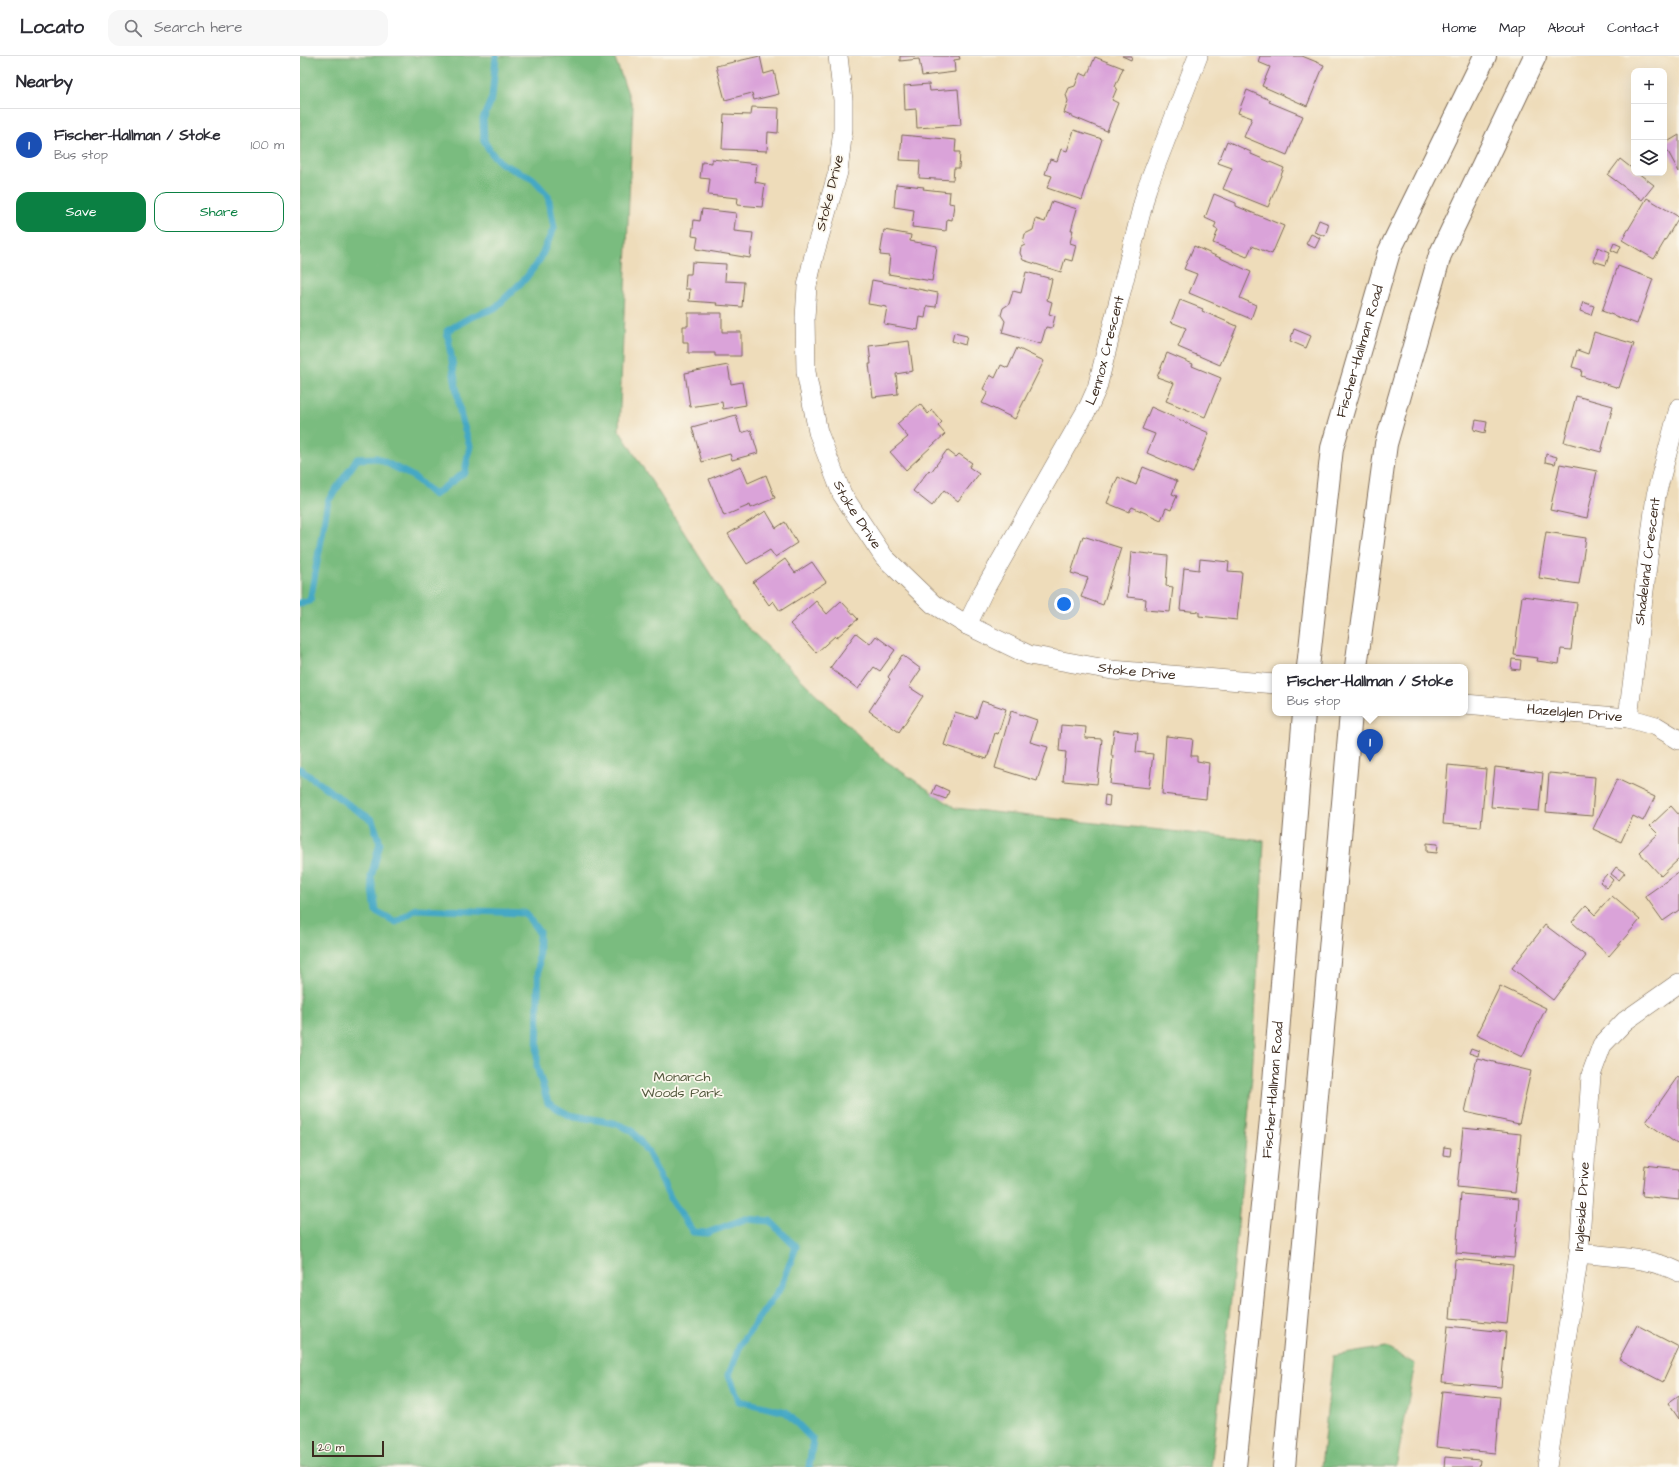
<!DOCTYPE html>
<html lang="en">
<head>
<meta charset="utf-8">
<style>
	:root { --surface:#fff; --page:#f7f7f7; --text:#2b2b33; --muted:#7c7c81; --line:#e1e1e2; --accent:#0b8043 }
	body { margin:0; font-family:"Architects Daughter",sans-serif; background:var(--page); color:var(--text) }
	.controls { position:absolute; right:12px; top:12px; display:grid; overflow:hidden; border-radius:8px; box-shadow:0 4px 16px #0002 }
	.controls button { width:36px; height:36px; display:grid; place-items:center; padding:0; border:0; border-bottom:1px solid var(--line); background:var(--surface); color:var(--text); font:20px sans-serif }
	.scale { position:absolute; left:12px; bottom:10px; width:72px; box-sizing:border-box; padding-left:4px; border:2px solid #3b2a1e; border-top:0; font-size:11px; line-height:14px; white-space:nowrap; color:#3b2a1e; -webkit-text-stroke:3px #fbf7ec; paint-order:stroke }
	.you { position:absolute; left:764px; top:548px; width:14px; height:14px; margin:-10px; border:3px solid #fff; border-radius:50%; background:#1a73e8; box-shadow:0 0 0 6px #1a73e833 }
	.badge { display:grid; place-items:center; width:26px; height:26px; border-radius:50%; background:var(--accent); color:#fff; font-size:13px; font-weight:700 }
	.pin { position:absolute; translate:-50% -33px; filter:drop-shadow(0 1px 2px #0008) }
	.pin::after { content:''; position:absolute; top:21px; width:14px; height:12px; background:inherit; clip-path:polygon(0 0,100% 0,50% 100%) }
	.popup { position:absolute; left:972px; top:608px; width:196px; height:52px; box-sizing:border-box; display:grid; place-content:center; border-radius:8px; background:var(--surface); filter:drop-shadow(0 1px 3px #0005); font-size:13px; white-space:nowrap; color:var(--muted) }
	.popup b { font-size:15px; color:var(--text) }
	.popup::after { content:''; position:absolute; left:50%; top:100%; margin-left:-8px; border:8px solid transparent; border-top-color:var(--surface) }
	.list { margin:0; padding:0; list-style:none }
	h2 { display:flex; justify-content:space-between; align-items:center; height:52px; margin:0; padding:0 16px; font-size:17px }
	h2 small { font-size:13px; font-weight:400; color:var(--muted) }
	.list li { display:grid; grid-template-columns:26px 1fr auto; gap:12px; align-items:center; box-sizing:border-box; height:72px; padding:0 16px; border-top:1px solid var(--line) }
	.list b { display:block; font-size:15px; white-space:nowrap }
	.list p { margin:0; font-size:13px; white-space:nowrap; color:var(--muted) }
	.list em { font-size:13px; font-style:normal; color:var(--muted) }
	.actions { display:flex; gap:8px; padding:12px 16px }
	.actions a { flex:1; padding:9px 0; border:1px solid var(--accent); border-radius:12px; text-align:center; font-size:14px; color:var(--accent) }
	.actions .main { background:var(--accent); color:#fff }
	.icon { flex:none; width:22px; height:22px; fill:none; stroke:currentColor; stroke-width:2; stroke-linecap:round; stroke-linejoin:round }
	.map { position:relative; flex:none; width:1379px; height:1411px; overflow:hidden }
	header { display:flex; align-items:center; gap:24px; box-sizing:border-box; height:56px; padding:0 20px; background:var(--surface); border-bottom:1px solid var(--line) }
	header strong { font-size:19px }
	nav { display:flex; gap:22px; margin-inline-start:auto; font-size:14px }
	.search { width:280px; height:36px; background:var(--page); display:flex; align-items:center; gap:10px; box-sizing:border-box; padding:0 14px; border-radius:12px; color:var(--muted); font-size:15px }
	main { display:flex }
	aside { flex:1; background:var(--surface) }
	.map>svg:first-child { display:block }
	.forest { fill:#7abc7f; stroke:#5a734e }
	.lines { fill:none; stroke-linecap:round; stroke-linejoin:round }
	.stream { stroke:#45a8c5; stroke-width:7 }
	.building { fill:#daa3d9 }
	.minor-casing { stroke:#7a6855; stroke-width:20 }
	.secondary-casing { stroke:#7a6855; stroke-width:24 }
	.minor { stroke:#fff; stroke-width:19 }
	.secondary { stroke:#fff; stroke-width:22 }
	.labels { text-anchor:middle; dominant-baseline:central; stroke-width:3.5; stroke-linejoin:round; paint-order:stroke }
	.street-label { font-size:14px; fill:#3b2a1e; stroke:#fbf7ec }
	.park-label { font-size:14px; fill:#52573c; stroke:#fbf7ec }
</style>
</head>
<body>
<header>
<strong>Locato</strong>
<div class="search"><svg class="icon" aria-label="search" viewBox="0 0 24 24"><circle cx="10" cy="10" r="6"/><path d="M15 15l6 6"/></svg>Search here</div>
<nav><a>Home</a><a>Map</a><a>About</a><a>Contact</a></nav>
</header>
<main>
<aside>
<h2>Nearby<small></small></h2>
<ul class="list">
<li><span class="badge" style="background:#1a4fb4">1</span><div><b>Fischer-Hallman / Stoke</b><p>Bus stop</p></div><em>100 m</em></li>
</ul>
<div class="actions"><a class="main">Save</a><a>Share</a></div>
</aside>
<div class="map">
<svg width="1379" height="1411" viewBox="0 0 1379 1411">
	<rect width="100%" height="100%" fill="#fbf7ec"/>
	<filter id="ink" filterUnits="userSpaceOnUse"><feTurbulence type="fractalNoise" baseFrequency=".025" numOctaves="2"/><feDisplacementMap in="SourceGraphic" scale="8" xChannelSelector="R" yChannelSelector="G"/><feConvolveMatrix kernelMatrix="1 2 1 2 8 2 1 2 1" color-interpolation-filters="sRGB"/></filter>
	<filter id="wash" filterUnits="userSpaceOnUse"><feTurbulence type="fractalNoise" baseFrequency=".012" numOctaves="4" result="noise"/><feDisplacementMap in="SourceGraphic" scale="16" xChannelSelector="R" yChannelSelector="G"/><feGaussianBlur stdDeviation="0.9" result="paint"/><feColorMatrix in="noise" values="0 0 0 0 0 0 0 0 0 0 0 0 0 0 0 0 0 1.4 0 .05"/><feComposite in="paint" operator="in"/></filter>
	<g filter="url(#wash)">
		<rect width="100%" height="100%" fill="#eedcba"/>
		<!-- forest -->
		<g class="forest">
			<polygon points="0,0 314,0 333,51 319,374 439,563 583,703 655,752 964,785 952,1020 930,1252 911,1411 0,1411"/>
			<polygon points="1086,1291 1115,1308 1096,1411 1021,1411 1033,1300"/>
		</g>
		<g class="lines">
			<!-- stream -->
			<g class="stream">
				<polyline points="0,547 10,545 28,445 57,403 77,402 114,421 134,439 165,416 170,390 161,361 147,275 171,261 195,252 226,222 240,203 254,172 248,140 233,123 202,108 192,98 184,85 183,63 192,42 196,0"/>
				<polyline points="0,713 49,749 72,764 80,787 71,821 76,855 96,866 116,853 225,857 239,876 237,1011 248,1047 269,1059 314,1067 331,1074 348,1096 371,1143 393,1176 407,1177 445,1163 470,1165 496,1191 481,1231 440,1289 429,1319 439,1345 486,1356 513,1384 509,1411"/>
			</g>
		</g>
		<g id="blocks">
			<!-- building -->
			<g class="building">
				<polygon points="460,0 464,18 474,15 479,38 454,44 452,37 425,44 416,10"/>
				<polygon points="600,0 659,0 660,3 654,4 655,16 622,20 619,3 600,5"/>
				<polygon points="822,0 832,0 831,4"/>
				<polygon points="960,0 1002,0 1024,9 1007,50 962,30 970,11 958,6"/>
				<polygon points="795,1 823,12 815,31 817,32 812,44 818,47 807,75 764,57 768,45 766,39 769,32 775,30 780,17 787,20"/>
				<polygon points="629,28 630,35 658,33 661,69 617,72 616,53 605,54 604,30"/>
				<polygon points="947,34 970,44 969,46 1003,60 987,99 944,81 952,62 938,57"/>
				<polygon points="452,51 479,52 478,77 468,76 467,95 422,93 424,58 451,59"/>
				<polygon points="774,74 802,83 782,144 747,132 752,120 745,118 750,103 757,105 761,93 767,95"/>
				<polygon points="602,79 656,84 655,96 660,96 659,112 654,112 653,124 619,122 620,105 600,104"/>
				<polygon points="1379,79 1379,116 1364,88"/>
				<polygon points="927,85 951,96 951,98 984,112 968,151 923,133 932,112 918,107"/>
				<polygon points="412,103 457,108 455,126 465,128 462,151 437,149 438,142 408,139 410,123 400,122 402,106 412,107"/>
				<polygon points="1320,103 1334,114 1334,117 1338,117 1354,129 1342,144 1308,119"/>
				<polygon points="596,128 624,131 623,133 650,136 649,147 654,148 652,164 647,163 646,175 612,171 614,154 594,151"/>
				<polygon points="914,138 936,147 936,150 984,170 972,198 952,190 947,201 913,187 918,174 914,172 916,167 905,162"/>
				<polygon points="1347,142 1379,161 1354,203 1322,184"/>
				<polygon points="752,145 777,153 771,174 773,174 770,187 776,189 772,205 765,203 761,216 723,204 720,197 721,191 725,189 723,186 725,178 733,174 736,163 745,166"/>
				<polygon points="402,153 436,157 434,175 453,177 450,202 396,193 398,181 392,180 394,164 400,165"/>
				<polygon points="1019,164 1029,168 1025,180 1014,176"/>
				<polygon points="584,174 611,179 610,185 637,190 632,225 588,218 590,200 580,199"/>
				<polygon points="1011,178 1020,182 1015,192 1006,188"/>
				<polygon points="1314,187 1321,190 1318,197 1311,194"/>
				<polygon points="894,190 951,216 940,242 956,249 951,263 889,237 897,218 884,213"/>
				<polygon points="1298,191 1310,196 1306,209 1293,205"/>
				<polygon points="392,206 426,208 425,225 444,226 442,251 416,249 417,247 389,245 390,233 385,233 386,218 391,218"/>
				<polygon points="1318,210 1353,223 1337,268 1302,255"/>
				<polygon points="726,216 752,223 747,244 752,246 749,258 755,260 752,272 746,271 741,288 702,277 705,265 701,259 703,252 709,248 713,235 721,237"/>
				<polygon points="572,224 638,237 636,251 627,250 625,262 620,261 618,274 584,268 587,251 568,248"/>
				<polygon points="880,244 903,253 902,255 937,270 920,309 878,291 886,272 871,266"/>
				<polygon points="1283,246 1294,250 1291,259 1280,255"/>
				<polygon points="388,257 422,257 422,276 441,276 441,300 415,300 415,297 388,297 388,286 383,286 383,270 388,270"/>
				<polygon points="994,273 1011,280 1006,292 990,285"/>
				<polygon points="1294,276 1334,288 1319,332 1281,320 1282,314 1272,311 1277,294 1288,298"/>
				<polygon points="654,277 667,280 665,289 652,285"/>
				<polygon points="609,285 613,315 596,318 598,338 573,341 569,308 571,308 569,290"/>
				<polygon points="717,292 744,305 715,363 682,347 688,336 683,333 690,319 695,322 701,309 708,312"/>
				<polygon points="867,297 893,308 892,310 921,322 905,361 866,345 874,327 857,321"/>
				<polygon points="428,309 431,328 442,326 446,349 423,353 422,346 390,351 385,317"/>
				<polygon points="1276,340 1313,350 1301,396 1264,386"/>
				<polygon points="620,348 628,358 632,354 642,366 638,370 645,378 606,414 590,396 608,381 597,368"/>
				<polygon points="851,351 909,377 893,417 847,397 855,378 842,373"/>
				<polygon points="436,359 441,377 451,374 458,397 432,404 430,398 402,406 392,371"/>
				<polygon points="1176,364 1187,366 1185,377 1174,374"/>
				<polygon points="647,394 656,401 659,398 672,407 669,411 679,418 658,445 644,434 632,450 613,435 629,414 631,416"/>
				<polygon points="1246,398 1257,401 1255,408 1245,406"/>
				<polygon points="1260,408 1297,415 1287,462 1250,454"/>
				<polygon points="441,410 448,427 466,419 475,442 451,452 450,449 424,460 409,423"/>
				<polygon points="843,411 877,425 872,438 877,440 871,454 866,452 861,464 832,451 829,456 807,447 818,421 836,429"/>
				<polygon points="466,455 476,472 485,466 497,487 475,501 470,494 447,508 428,478"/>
				<polygon points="1246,476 1286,482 1279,528 1239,522"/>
				<polygon points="783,480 821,492 803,549 781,541 788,522 771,517"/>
				<polygon points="831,496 868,500 866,530 873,531 870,556 845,554 846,543 827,541"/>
				<polygon points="485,503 495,517 512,506 526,526 480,555 473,545 469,549 453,526"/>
				<polygon points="900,503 929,506 928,515 942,516 937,564 899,560 899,556 880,554 884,512 899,514"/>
				<polygon points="1222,540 1277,547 1271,594 1261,593 1259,608 1237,605 1238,602 1214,599"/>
				<polygon points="516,545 527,558 541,545 558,563 536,582 535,580 516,597 490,568"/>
				<polygon points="556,577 570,588 576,580 595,594 580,615 574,611 558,633 530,612"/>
				<polygon points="602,599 621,613 609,631 623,640 599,676 569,655 590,623 588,621"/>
				<polygon points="1212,603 1221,604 1220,614 1211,613"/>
				<polygon points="682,645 706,653 698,678 695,677 687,703 644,689 655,656 676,662"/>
				<polygon points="711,655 737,664 730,686 748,691 737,725 695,712"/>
				<polygon points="761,669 786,671 785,682 802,683 797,728 763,725 766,696 759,695"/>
				<polygon points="814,674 838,677 836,696 853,698 849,732 810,728 813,700 811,700"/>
				<polygon points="866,680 893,683 891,700 897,700 897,705 909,707 906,743 862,738"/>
				<polygon points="1148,709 1186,713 1181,771 1143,768"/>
				<polygon points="1195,711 1243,717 1239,755 1191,751"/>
				<polygon points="1249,717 1295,721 1292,760 1246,756"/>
				<polygon points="1317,723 1355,741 1343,765 1333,760 1321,786 1293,773"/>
				<polygon points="636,729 649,735 646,743 632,738"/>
				<polygon points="805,739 810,740 809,750 804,749"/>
				<polygon points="1371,750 1379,759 1379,803 1361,820 1339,796 1358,778 1350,770"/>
				<polygon points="1127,787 1138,788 1137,797 1127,796"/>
				<polygon points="1316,811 1325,817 1319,824 1311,818"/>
				<polygon points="1379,816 1379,854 1363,865 1345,840"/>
				<polygon points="1307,818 1313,824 1307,832 1300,826"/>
				<polygon points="1312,840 1340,864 1309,900 1272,866 1286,850 1295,859"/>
				<polygon points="1245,869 1286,900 1253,944 1212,912"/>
				<polygon points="1200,930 1246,952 1222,1001 1176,979"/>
				<polygon points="1171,992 1179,995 1178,1000 1169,997"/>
				<polygon points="1177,1002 1231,1015 1219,1068 1165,1056"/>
				<polygon points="1378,1020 1379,1021 1379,1086 1377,1088 1346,1066"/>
				<polygon points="1163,1072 1221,1078 1215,1137 1157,1131"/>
				<polygon points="1144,1091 1151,1092 1150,1100 1143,1099"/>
				<polygon points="1345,1109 1379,1113 1379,1144 1342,1140"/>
				<polygon points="1161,1138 1219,1143 1214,1202 1156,1197"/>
				<polygon points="1155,1203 1213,1209 1207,1268 1150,1262"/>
				<polygon points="1337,1269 1379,1291 1363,1326 1319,1303"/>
				<polygon points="1148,1270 1206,1276 1201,1331 1142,1326"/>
				<polygon points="1142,1335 1200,1341 1195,1397 1136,1391"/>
				<polygon points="1379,1339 1379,1363 1368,1347"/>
				<polygon points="1145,1401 1180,1404 1179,1411 1144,1411"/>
			</g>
		</g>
	</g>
	<g filter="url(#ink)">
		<use href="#blocks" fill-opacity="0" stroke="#7a6855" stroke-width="1"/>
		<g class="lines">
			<defs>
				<g id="minor">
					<path id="s1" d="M538,0L543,44V73L538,116L514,199L507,230L505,262L506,316L518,376L542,438L584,501L633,548L667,569L729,599L812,614L975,628"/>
					<path id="s2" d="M667,569L683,536L789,350L797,332L847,132L898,0"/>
					<path id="s3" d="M1165,648L1328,662L1356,670L1379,684"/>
					<path id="s4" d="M1328,662L1356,439L1379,352"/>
					<path d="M1279,1197C1312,1201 1349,1201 1379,1216"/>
					<path id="s5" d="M1247,1411L1279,1197L1291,1019L1302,989L1325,965L1379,927"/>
				</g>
				<g id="secondary">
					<path id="s6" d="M1008,611L1032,392L1089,196L1185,0"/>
					<polyline points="1056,611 1086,388 1140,199 1235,0"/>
					<path id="s7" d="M935,1411L971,1063L1004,657"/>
					<polyline points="984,1411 1051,657"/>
				</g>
			</defs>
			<!-- minor casing -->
			<use href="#minor" class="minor-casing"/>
			<!-- secondary casing -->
			<use href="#secondary" class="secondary-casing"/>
			<!-- minor -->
			<use href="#minor" class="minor"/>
			<!-- secondary -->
			<use href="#secondary" class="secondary"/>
		</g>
	</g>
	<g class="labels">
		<!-- street labels -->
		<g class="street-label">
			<text transform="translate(530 137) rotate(-76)">Stoke Drive</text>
			<text stroke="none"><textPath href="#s2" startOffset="309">Lennox Crescent</textPath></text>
			<text stroke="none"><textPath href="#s6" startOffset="321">Fischer-Hallman Road</textPath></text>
			<text stroke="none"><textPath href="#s1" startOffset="474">Stoke Drive</textPath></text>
			<text stroke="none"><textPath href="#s4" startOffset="158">Shadeland Crescent</textPath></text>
			<text stroke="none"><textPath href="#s1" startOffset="810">Stoke Drive</textPath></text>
			<text stroke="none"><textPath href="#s3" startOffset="110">Hazelglen Drive</textPath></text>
			<text stroke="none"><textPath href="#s7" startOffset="379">Fischer-Hallman Road</textPath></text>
			<text stroke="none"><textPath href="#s5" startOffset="263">Ingleside Drive</textPath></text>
		</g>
		<!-- park labels -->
		<g class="park-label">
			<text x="382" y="1021">Monarch<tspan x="382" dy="16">Woods Park</tspan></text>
		</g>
	</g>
</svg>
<div class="controls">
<button>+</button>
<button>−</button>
<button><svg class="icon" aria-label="layers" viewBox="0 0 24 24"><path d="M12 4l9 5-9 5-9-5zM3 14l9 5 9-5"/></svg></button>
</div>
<div class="scale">20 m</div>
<div class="you"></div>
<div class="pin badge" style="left:1070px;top:706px;background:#1a4fb4">1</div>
<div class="popup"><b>Fischer-Hallman / Stoke</b>Bus stop</div>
</div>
</main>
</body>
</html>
